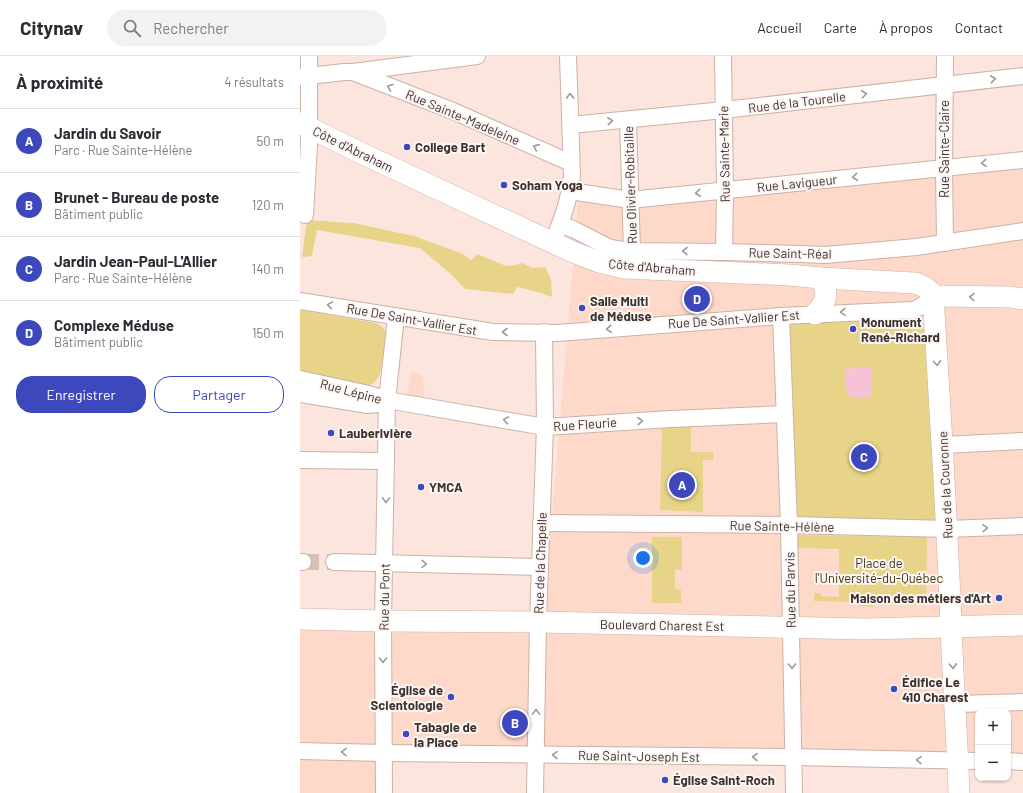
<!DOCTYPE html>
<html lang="fr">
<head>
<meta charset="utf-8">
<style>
	:root { --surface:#fff; --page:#f2f2f3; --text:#2b2b33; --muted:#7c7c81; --line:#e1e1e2; --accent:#3d48bc }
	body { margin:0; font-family:Barlow,sans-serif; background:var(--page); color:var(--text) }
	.controls { position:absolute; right:12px; bottom:12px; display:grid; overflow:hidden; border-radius:8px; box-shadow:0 1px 3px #0004 }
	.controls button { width:36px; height:36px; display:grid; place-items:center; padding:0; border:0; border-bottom:1px solid var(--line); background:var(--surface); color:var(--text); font:20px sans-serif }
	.you { position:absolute; left:343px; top:502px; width:14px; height:14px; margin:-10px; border:3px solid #fff; border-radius:50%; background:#1a73e8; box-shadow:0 0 0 6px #1a73e833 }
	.badge { display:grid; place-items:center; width:26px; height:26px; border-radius:50%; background:var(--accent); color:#fff; font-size:13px; font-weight:700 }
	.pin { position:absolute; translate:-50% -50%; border:2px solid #fff; box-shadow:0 1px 4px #0006 }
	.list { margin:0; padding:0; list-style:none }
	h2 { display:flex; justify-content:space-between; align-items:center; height:52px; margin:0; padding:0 16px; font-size:17px }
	h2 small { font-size:13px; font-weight:400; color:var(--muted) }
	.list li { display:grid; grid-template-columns:26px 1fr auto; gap:12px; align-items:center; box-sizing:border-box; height:64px; padding:0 16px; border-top:1px solid var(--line) }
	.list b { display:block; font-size:15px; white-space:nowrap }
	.list p { margin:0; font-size:13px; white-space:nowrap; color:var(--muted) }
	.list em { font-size:13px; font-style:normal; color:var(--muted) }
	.actions { display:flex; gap:8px; padding:12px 16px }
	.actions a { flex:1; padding:9px 0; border:1px solid var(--accent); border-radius:16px; text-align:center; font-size:14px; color:var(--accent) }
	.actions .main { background:var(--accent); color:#fff }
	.icon { flex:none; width:22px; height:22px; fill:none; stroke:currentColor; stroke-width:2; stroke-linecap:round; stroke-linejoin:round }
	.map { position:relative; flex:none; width:723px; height:737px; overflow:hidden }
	header { display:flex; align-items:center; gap:24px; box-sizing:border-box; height:56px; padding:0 20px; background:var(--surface); border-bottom:1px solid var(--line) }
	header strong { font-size:19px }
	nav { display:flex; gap:22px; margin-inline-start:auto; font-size:14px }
	.search { width:280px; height:36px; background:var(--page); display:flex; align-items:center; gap:10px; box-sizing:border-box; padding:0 14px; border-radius:22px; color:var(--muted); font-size:15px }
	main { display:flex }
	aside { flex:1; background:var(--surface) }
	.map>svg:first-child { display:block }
	.built { fill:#fed9ca }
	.green { fill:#e8d488; fill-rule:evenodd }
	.water { fill:#f7c1d8 }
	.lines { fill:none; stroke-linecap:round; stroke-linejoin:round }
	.minor-tunnel { stroke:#d6c1b9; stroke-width:16; stroke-dasharray:16 8; stroke-linecap:butt }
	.minor-casing { stroke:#ccb1a5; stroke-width:18 }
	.major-casing { stroke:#ccb1a5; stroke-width:22 }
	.minor { stroke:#fff; stroke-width:16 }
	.major { stroke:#fff; stroke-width:21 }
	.oneway { stroke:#9e9896 }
	.poi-dot { fill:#3d48bc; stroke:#fcf6f4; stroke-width:1.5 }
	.labels { text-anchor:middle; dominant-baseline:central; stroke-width:4; stroke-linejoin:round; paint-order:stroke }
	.street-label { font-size:13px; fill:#3e322e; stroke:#fcf6f4 }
	.poi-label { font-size:13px; font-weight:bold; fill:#3e322e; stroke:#fcf6f4; text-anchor:start }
	.park-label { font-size:13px; fill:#413810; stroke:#fcf6f4 }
</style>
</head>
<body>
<header>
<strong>Citynav</strong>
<div class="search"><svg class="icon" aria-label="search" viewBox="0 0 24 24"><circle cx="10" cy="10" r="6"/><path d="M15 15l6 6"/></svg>Rechercher</div>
<nav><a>Accueil</a><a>Carte</a><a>À propos</a><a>Contact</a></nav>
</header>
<main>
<aside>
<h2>À proximité<small>4 résultats</small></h2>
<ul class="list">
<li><span class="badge">A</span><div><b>Jardin du Savoir</b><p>Parc · Rue Sainte-Hélène</p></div><em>50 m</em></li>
<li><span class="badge">B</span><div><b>Brunet - Bureau de poste</b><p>Bâtiment public</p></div><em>120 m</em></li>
<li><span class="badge">C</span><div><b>Jardin Jean-Paul-L'Allier</b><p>Parc · Rue Sainte-Hélène</p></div><em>140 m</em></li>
<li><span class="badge">D</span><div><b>Complexe Méduse</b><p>Bâtiment public</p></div><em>150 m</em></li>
</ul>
<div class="actions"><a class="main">Enregistrer</a><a>Partager</a></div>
</aside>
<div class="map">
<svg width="723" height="737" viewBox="0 0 723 737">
	<rect width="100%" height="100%" fill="#fce5dc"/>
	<!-- built -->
	<g class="built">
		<polygon points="723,113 723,706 708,705 708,656 678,656 678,705 84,697 84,737 0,737 0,564 243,566 279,137"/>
		<polygon points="111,316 123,319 122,325 125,326 123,343 107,341"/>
	</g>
	<!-- green -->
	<g class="green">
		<polygon points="7,164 53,167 114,180 163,198 171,204 177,198 206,210 216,209 222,207 233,212 245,211 251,223 252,241 241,237 217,231 213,238 165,233 153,220 120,192 17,174 12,200 2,201"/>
		<path d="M0,254L76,267C82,270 84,272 87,279C85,288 82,316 78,322C74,328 68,330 61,330L0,315Z"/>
		<path d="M622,262V269L631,282L635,465L496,460L490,265L611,263ZM571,311L567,341L545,313Z"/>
		<polygon points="391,368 391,396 413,396 413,404 403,404 403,456 360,454 362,370"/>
		<polygon points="498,479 627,481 626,549 573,548 573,551 558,550 557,546 514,545 514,537 521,537 522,540 539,541 539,493 498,492"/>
		<polygon points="352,481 382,481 382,514 375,514 375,533 381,534 381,547 352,547"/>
	</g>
	<!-- water -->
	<path class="water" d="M571,311L572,340C563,343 556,343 547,339L545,313Z"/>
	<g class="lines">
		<!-- minor-tunnel -->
		<polyline class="minor-tunnel" points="3,506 34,506"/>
		<defs>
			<g id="minor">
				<polyline points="423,0 425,135 424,196"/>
				<polyline points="53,16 153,55 271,107"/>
				<polyline points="0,21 44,16 53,16 177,0"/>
				<polyline points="328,64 332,195"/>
				<polyline points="271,69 424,54 723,20"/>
				<polyline points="270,135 330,144 723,104"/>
				<polyline points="5,159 9,88 9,0"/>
				<polyline points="260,169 273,173 308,191 316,193 332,195 424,196 502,198 525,199 616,191 723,175"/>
				<path d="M256,178C264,159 270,140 272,120L268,0"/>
				<polyline points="645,187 644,111 645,0"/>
				<path d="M0,245L193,276L257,277L481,260L613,254C622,251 627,247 633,240"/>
				<polyline points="481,260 489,469 494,737"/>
				<polyline points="0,323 69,338 87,344 245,371 371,363 484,358"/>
				<polyline points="0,338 68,349 77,348 87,344"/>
				<polyline points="643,389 723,385"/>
				<polyline points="0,404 86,405"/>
				<polyline points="241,467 489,469 648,473 723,470"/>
				<polyline points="0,506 3,506"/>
				<polyline points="34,506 240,511"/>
				<polyline points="655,648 723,646"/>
				<polyline points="0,695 83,697 494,701 678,705"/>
				<polyline points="708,705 723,706"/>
				<polyline points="84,737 83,565 87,344 96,261"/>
				<polyline points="235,737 238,566 245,371 244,276"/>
			</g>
			<g id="major">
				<path d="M0,67L63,98L273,196L299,206L324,212L489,219L521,222L614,227C623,229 628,232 633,240C640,350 647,460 651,570C653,626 657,681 659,737"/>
				<polyline points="633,240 711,241 723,243"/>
				<path d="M515,258C527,246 529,237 521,222"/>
				<polyline points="0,563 83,565 238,566 566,573 723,569"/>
			</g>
		</defs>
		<!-- minor casing -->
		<use href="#minor" class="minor-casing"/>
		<!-- major casing -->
		<use href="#major" class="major-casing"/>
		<!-- minor -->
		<use href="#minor" class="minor"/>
		<!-- major -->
		<use href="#major" class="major"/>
	</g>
	<!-- one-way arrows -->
	<defs><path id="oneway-chevron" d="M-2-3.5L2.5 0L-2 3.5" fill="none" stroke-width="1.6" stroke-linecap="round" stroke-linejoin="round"/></defs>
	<g class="oneway">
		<use href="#oneway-chevron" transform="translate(693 23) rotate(-6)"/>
		<use href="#oneway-chevron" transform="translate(90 31) rotate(-159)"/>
		<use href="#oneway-chevron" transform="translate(564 38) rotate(-7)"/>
		<use href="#oneway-chevron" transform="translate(270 40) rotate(-92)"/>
		<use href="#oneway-chevron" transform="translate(310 65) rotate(-5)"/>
		<use href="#oneway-chevron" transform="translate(236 91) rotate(-156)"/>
		<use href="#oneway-chevron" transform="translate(684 107) rotate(175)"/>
		<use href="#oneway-chevron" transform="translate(555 121) rotate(174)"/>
		<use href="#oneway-chevron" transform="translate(398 137) rotate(174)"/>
		<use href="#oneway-chevron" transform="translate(385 195) rotate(-179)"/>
		<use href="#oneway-chevron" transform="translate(672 241) rotate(-179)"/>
		<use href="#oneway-chevron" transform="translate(30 249) rotate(-171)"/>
		<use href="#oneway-chevron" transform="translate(543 256) rotate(178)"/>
		<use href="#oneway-chevron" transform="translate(309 273) rotate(176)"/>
		<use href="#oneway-chevron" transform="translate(205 276) rotate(180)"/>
		<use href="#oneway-chevron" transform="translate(637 307) rotate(86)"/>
		<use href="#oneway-chevron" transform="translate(206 364) rotate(-170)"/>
		<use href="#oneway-chevron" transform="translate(340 365) rotate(-4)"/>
		<use href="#oneway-chevron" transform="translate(86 444) rotate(91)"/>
		<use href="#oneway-chevron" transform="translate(685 472) rotate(-2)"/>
		<use href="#oneway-chevron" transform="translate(124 508) rotate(2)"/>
		<use href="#oneway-chevron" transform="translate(83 604) rotate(90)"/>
		<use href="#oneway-chevron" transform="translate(492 610) rotate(89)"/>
		<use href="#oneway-chevron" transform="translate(653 610) rotate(87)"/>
		<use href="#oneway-chevron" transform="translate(236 656) rotate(-89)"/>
		<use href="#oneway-chevron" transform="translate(44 696) rotate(-179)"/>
		<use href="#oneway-chevron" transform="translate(255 699) rotate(-179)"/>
		<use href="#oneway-chevron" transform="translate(455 701) rotate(-179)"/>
		<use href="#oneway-chevron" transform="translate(619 704) rotate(-179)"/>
	</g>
	<!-- markers -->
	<g class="poi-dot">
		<circle cx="107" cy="91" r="4"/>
		<circle cx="204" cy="129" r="4"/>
		<circle cx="282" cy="252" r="4"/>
		<circle cx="553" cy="273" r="4"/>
		<circle cx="31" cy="377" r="4"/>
		<circle cx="121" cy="431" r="4"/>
		<circle cx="699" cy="542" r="4"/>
		<circle cx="594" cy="633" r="4"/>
		<circle cx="151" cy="641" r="4"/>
		<circle cx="106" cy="678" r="4"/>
		<circle cx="365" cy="724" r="4"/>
	</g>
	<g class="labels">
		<!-- street labels -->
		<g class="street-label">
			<text transform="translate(497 46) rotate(-7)">Rue de la Tourelle</text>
			<text transform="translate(163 61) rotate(23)">Rue Sainte-Madeleine</text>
			<text transform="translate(53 93) rotate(26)">Côte d'Abraham</text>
			<text transform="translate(644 93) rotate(-90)">Rue Sainte-Claire</text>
			<text transform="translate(424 98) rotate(-91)">Rue Sainte-Marie</text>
			<text transform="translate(497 127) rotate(-6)">Rue Lavigueur</text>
			<text transform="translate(330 129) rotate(-92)">Rue Olivier-Robitaille</text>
			<text transform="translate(490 197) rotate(1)">Rue Saint-Réal</text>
			<text transform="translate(352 211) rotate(5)">Côte d'Abraham</text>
			<text transform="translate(112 263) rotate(10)">Rue De Saint-Vallier Est</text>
			<text transform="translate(434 263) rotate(-4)">Rue De Saint-Vallier Est</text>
			<text transform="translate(51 335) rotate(15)">Rue Lépine</text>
			<text transform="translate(285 368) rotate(-4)">Rue Fleurie</text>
			<text transform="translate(645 429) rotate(-93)">Rue de la Couronne</text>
			<text transform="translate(482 470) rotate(1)">Rue Sainte-Hélène</text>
			<text transform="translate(240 507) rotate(-88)">Rue de la Chapelle</text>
			<text transform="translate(490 534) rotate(-91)">Rue du Parvis</text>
			<text transform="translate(84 541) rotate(-89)">Rue du Pont</text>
			<text transform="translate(362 569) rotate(1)">Boulevard Charest Est</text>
			<text transform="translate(339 700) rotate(1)">Rue Saint-Joseph Est</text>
		</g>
		<!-- poi labels -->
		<g class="poi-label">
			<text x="115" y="91">College Bart</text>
			<text x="212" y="129">Soham Yoga</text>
			<text x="290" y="245">Salle Multi<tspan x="290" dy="15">de Méduse</tspan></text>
			<text x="561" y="266">Monument<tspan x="561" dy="15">René-Richard</tspan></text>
			<text x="39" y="377">Lauberivière</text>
			<text x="129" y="431">YMCA</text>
			<text x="691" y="542" text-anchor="end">Maison des métiers d'Art</text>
			<text x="602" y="626">Édifice Le<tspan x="602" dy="15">410 Charest</tspan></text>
			<text x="143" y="634" text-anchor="end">Église de<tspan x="143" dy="15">Scientologie</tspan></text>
			<text x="114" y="671">Tabagie de<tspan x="114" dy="15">la Place</tspan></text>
			<text x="373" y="724">Église Saint-Roch</text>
		</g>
		<!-- park labels -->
		<g class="park-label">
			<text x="579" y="507">Place de<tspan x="579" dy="15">l'Université-du-Québec</tspan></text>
		</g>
	</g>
</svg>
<div class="controls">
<button>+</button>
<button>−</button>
</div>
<div class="you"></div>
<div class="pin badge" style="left:382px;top:429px">A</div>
<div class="pin badge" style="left:215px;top:667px">B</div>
<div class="pin badge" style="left:564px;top:401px">C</div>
<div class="pin badge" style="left:397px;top:243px">D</div>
</div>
</main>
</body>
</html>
